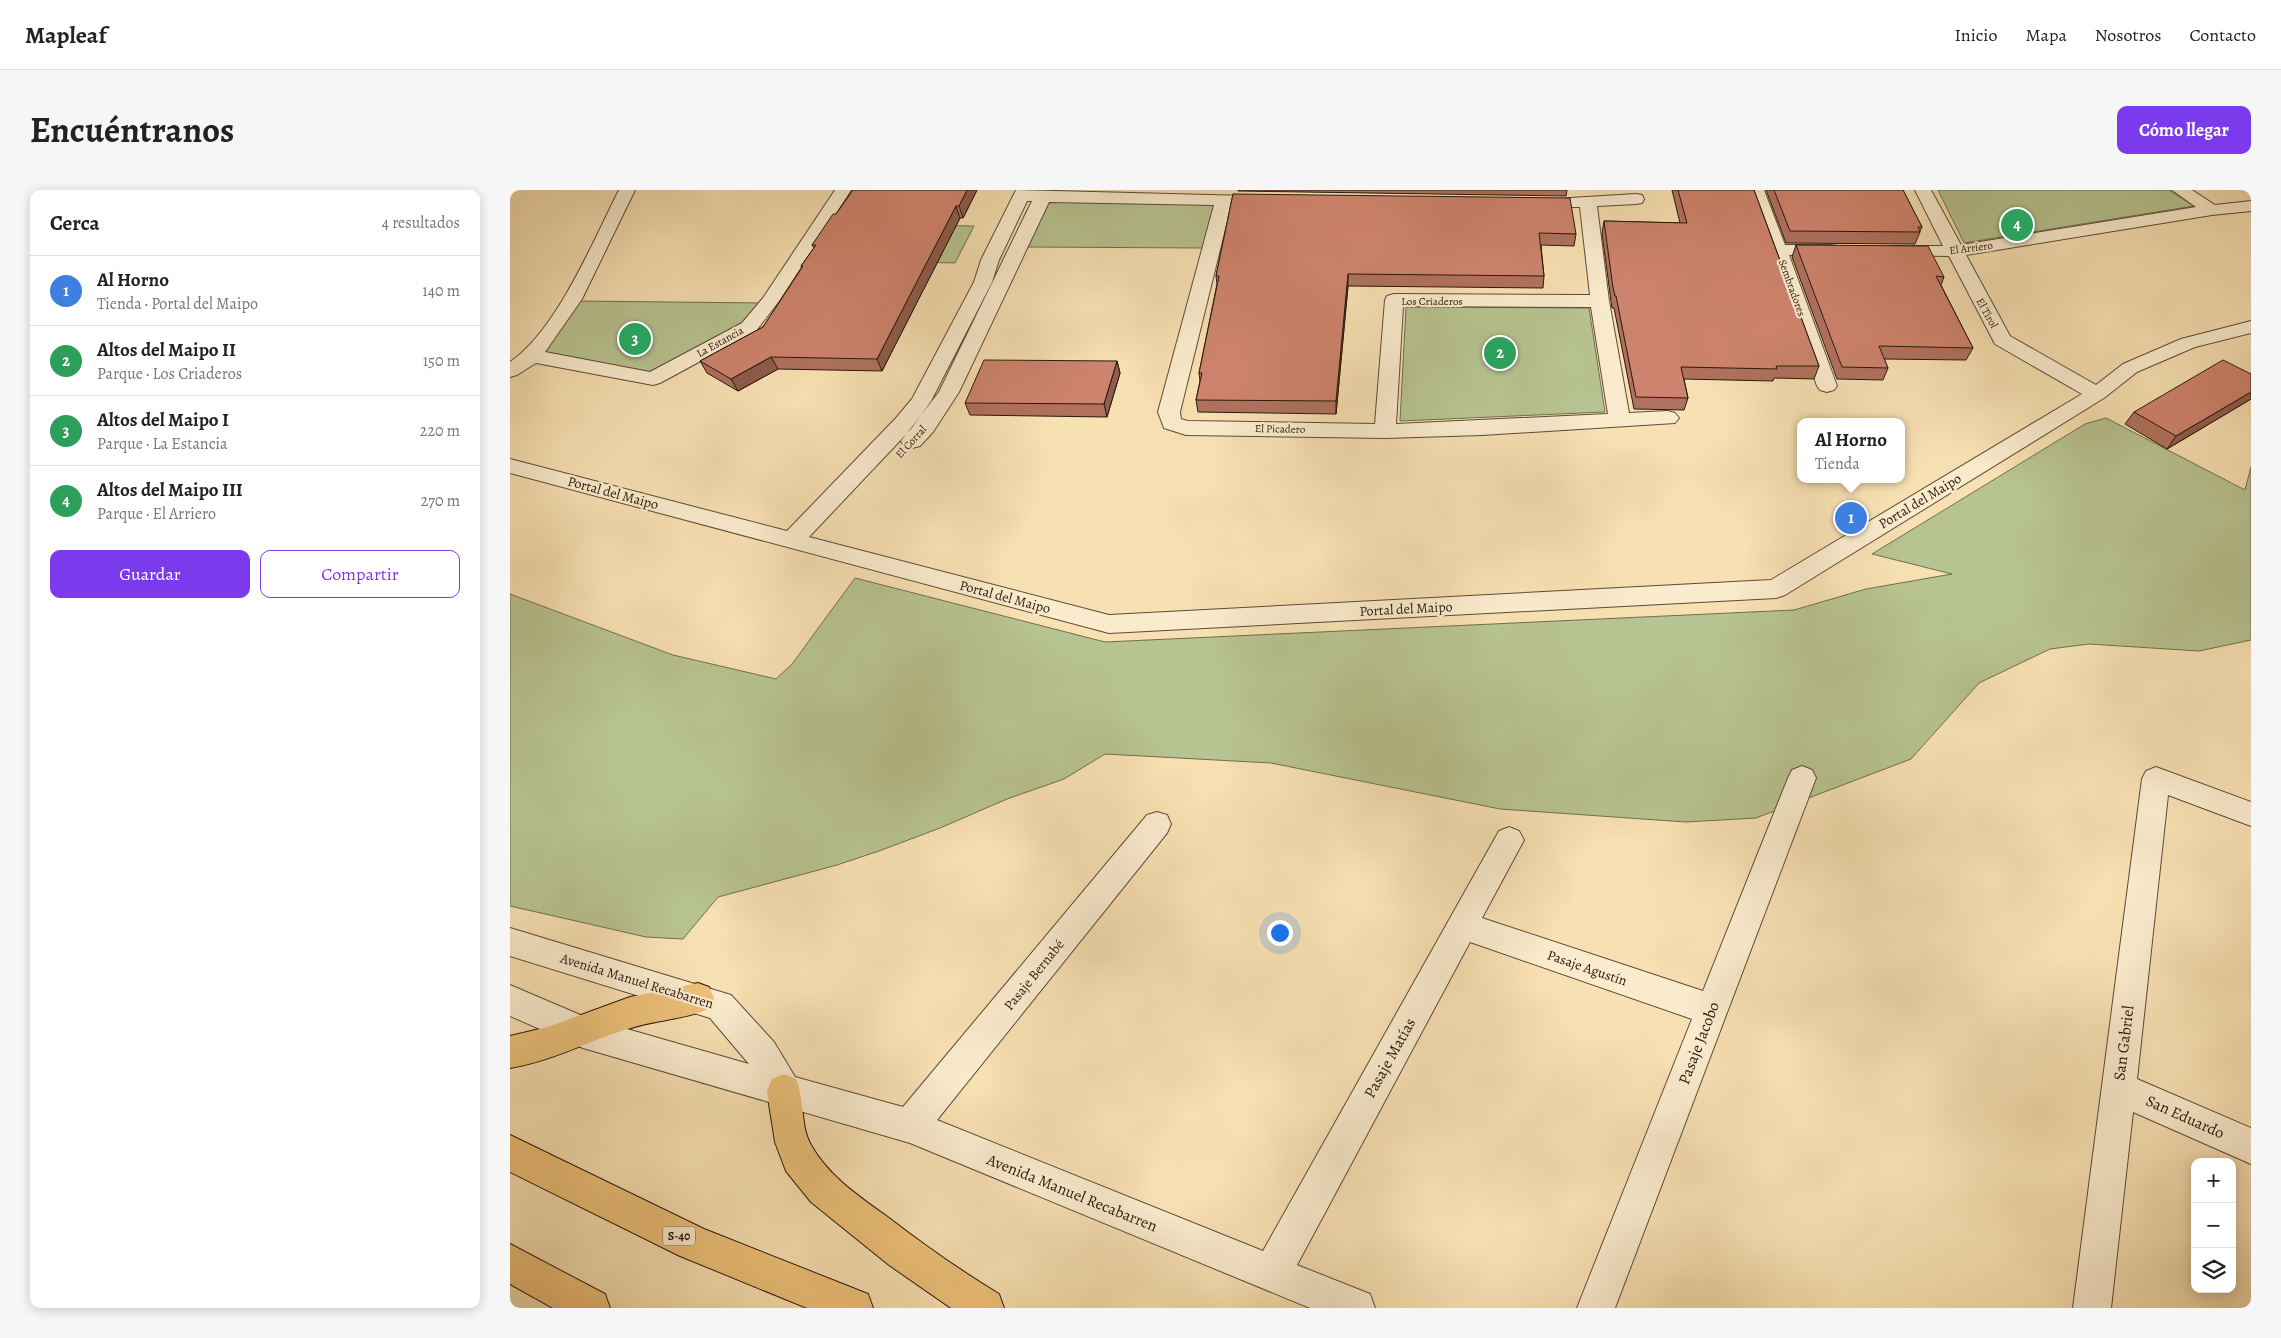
<!DOCTYPE html>
<html lang="es">
<head>
<meta charset="utf-8">
<style>
	:root { --surface:#fff; --page:#f6f6f6; --text:#222; --muted:#767676; --line:#e0e0e0; --accent:#7c3aed }
	body { margin:0; font-family:Alegreya,serif; background:var(--page); color:var(--text) }
	.controls { position:absolute; right:15px; bottom:15px; display:grid; overflow:hidden; border-radius:10px; box-shadow:0 2px 12px #0003 }
	.controls button { width:45px; height:45px; display:grid; place-items:center; padding:0; border:0; border-bottom:1px solid var(--line); background:var(--surface); color:var(--text); font:25px sans-serif }
	.you { position:absolute; left:769px; top:742px; width:18px; height:18px; margin:-12px; border:4px solid #fff; border-radius:50%; background:#1a73e8; box-shadow:0 0 0 8px #1a73e833 }
	.badge { display:grid; place-items:center; width:32px; height:32px; border-radius:50%; background:var(--accent); color:#fff; font-size:16px; font-weight:700 }
	.pin { position:absolute; translate:-50% -50%; border:2px solid #fff; box-shadow:0 1px 5px #0006 }
	.popup { position:absolute; left:1287px; top:228px; width:108px; height:65px; box-sizing:border-box; display:grid; place-content:center; border-radius:10px; background:var(--surface); filter:drop-shadow(0 1px 4px #0005); font-size:16px; white-space:nowrap; color:var(--muted) }
	.popup b { font-size:19px; color:var(--text) }
	.popup::after { content:''; position:absolute; left:50%; top:100%; margin-left:-10px; border:10px solid transparent; border-top-color:var(--surface) }
	.list { margin:0; padding:0; list-style:none }
	h2 { display:flex; justify-content:space-between; align-items:center; height:65px; margin:0; padding:0 20px; font-size:21px }
	h2 small { font-size:16px; font-weight:400; color:var(--muted) }
	.list li { display:grid; grid-template-columns:32px 1fr auto; gap:15px; align-items:center; box-sizing:border-box; height:70px; padding:0 20px; border-top:1px solid var(--line) }
	.list b { display:block; font-size:19px; white-space:nowrap }
	.list p { margin:0; font-size:16px; white-space:nowrap; color:var(--muted) }
	.list em { font-size:16px; font-style:normal; color:var(--muted) }
	.actions { display:flex; gap:10px; padding:15px 20px }
	.actions a { flex:1; padding:11px 0; border:1px solid var(--accent); border-radius:10px; text-align:center; font-size:18px; color:var(--accent) }
	.actions .main { background:var(--accent); color:#fff }
	.icon { flex:none; width:28px; height:28px; fill:none; stroke:currentColor; stroke-width:2; stroke-linecap:round; stroke-linejoin:round }
	.map { position:relative; flex:none; width:1741px; height:1118px; overflow:hidden; border-radius:10px }
	header { display:flex; align-items:center; gap:30px; box-sizing:border-box; height:70px; padding:0 25px; background:var(--surface); border-bottom:1px solid var(--line) }
	header strong { font-size:24px }
	nav { display:flex; gap:28px; margin-inline-start:auto; font-size:18px }
	.intro { display:flex; align-items:center; justify-content:space-between; box-sizing:border-box; height:120px; padding:0 30px }
	h1 { margin:0; font-size:35px }
	.button { padding:12px 22px; border-radius:10px; background:var(--accent); color:#fff; font-size:18px; font-weight:700 }
	main { display:flex; gap:30px; padding:0 30px }
	aside { flex:1; background:var(--surface); border-radius:10px; box-shadow:0 2px 12px #0003 }
	.map>svg:first-child { display:block }
	.green { fill:#b7c390; stroke:#706e4e }
	.lines { fill:none; stroke-linecap:round; stroke-linejoin:round }
	.minor-casing { stroke:#5c4b36; stroke-width:2 }
	.major-casing { stroke:#28190c; stroke-width:2 }
	.minor { fill:#faebcd; fill-rule:evenodd }
	.major { fill:#ecc079; fill-rule:evenodd }
	.wall { fill:#b0715e; stroke:#28190c }
	.shaded-wall { fill:#905c4c; stroke:#28190c }
	.building { fill:#cd836d; stroke:#28190c }
	.labels { text-anchor:middle; dominant-baseline:central; stroke-width:4.5; stroke-linejoin:round; paint-order:stroke }
	.far-street-label { font-size:11px; fill:#28190c; stroke:#faebcd }
	.shield { fill:#faebcd; stroke:#675846; stroke-width:1 }
	.shield-label { font-size:12px; font-weight:bold; fill:#28190c }
	.street-label { font-size:14px; fill:#28190c; stroke:#faebcd }
	.near-street-label { font-size:16px; fill:#28190c; stroke:#faebcd }
</style>
</head>
<body>
<header>
<strong>Mapleaf</strong>
<nav><a>Inicio</a><a>Mapa</a><a>Nosotros</a><a>Contacto</a></nav>
</header>
<div class="intro"><h1>Encuéntranos</h1><a class="button">Cómo llegar</a></div>
<main>
<aside>
<h2>Cerca<small>4 resultados</small></h2>
<ul class="list">
<li><span class="badge" style="background:#3f7fe0">1</span><div><b>Al Horno</b><p>Tienda · Portal del Maipo</p></div><em>140 m</em></li>
<li><span class="badge" style="background:#2e9e5b">2</span><div><b>Altos del Maipo II</b><p>Parque · Los Criaderos</p></div><em>150 m</em></li>
<li><span class="badge" style="background:#2e9e5b">3</span><div><b>Altos del Maipo I</b><p>Parque · La Estancia</p></div><em>220 m</em></li>
<li><span class="badge" style="background:#2e9e5b">4</span><div><b>Altos del Maipo III</b><p>Parque · El Arriero</p></div><em>270 m</em></li>
</ul>
<div class="actions"><a class="main">Guardar</a><a>Compartir</a></div>
</aside>
<div class="map">
<svg width="1741" height="1118" viewBox="0 0 1741 1118">
	<rect width="100%" height="100%" fill="#f7e0b2"/>
	<filter id="stains"><feTurbulence type="fractalNoise" baseFrequency=".004" numOctaves="4"/><feColorMatrix values="0 0 0 0 .2 0 0 0 0 .09 0 0 0 0 .02 0 0 0 .5 -.17"/></filter>
	<radialGradient id="worn" r=".72"><stop offset=".6" stop-color="#630" stop-opacity="0"/><stop offset="1" stop-color="#630" stop-opacity=".3"/></radialGradient>
	<!-- green -->
	<g class="green">
		<polygon points="1428,0 1659,0 1684,16 1454,53"/>
		<polygon points="538,11 706,13 694,58 518,57"/>
		<polygon points="396,35 464,36 445,73 374,71"/>
		<polygon points="66,111 254,113 235,136 143,186 33,162"/>
		<polygon points="896,117 1079,118 1095,222 890,231"/>
		<polygon points="1596,228 1735,300 1741,277 1741,450 1689,461 1579,454 1540,459 1469,493 1401,569 1246,628 1176,632 990,619 761,573 595,564 554,589 497,609 430,638 369,661 327,675 208,707 173,749 136,747 0,716 0,404 163,465 266,489 282,474 345,388 595,452 1284,420 1356,399 1442,384 1362,364 1575,234"/>
	</g>
	<g class="lines">
		<defs>
			<g id="minor">
				<path d="M109,0H125L72,109L35,162L140,182L232,133L253,108L325,0H341L269,111L246,141L150,193L143,195L26,173L7,185L0,187V172C47,140 83,51 109,0Z"/>
				<path d="M506,0L738,6L740,10L738,14L721,15L670,222L671,229L678,231L865,234L875,110L877,106L884,104L1080,105L1070,17H1054L1051,13L1054,9L1060,8L1126,4L1132,5L1134,9L1132,13L1126,14L1087,16L1099,111L1119,223L1158,221L1165,223L1169,228L1165,233L972,245L875,248L676,245L654,238L648,222L704,15L539,12L449,202L423,242L410,256L402,258L394,256L391,251L429,202L522,11H517L489,70L482,92L421,211L402,238L299,347L599,425L1261,390L1572,204L1485,154L1439,66L1378,65L1375,61L1378,57L1384,56H1433L1405,0H1421L1451,55L1686,17L1662,0H1682L1705,15L1741,11V21L1702,25L1456,65L1500,146L1586,195L1613,174L1671,149L1741,131V143L1685,157L1627,182L1594,208L1275,405L1266,408L599,443L0,283V269L277,341L386,228L402,209L464,92L471,70ZM893,116L1081,117L1098,224L886,234Z"/>
				<polygon points="1238,0 1254,0 1275,55 1321,55 1327,56 1330,60 1327,64 1321,65 1279,65 1327,196 1324,200 1317,202 1310,200 1307,196"/>
				<polygon points="1292,576 1302,580 1306,588 1105,1118 1067,1118 1182,829 960,752 787,1075 860,1104 865,1118 800,1118 400,953 73,858 0,826 0,795 75,827 239,874 200,828 0,766 0,738 221,805 264,852 285,887 393,917 637,625 647,622 657,625 661,634 657,643 427,930 753,1061 989,641 999,637 1009,641 1014,650 972,728 1193,801 1278,588 1282,580"/>
				<polygon points="1646,577 1741,612 1741,636 1658,605 1627,889 1741,938 1741,974 1623,922 1601,1118 1563,1118 1632,589 1636,581"/>
			</g>
			<g id="major">
				<path d="M188,793L199,797L204,808L199,819C175,829 147,830 121,838C80,850 43,871 0,878V846L38,837L120,807Z"/>
				<path d="M274,884L286,889C295,910 290,936 301,955C319,987 350,1007 379,1028C414,1055 451,1081 489,1104L494,1118H441L379,1075L301,1012L276,981L265,952L257,901L262,889Z"/>
				<polygon points="0,945 194,1039 358,1104 363,1118 297,1118 170,1066 0,982"/>
				<polygon points="0,1054 95,1104 100,1118 43,1118 0,1094"/>
			</g>
		</defs>
		<!-- minor casing -->
		<use href="#minor" class="minor-casing"/>
		<!-- major casing -->
		<use href="#major" class="major-casing"/>
		<!-- minor -->
		<use href="#minor" class="minor"/>
		<!-- major -->
		<use href="#major" class="major"/>
	</g>
	<!-- wall -->
	<g class="wall">
		<polygon points="343,0 467,0 453,28 450,28 372,181 268,179 228,201 197,183 190,171 253,137 292,78 291,76 304,58 302,55 326,24"/>
		<polygon points="728,0 1057,0 1056,6 728,1"/>
		<polygon points="1162,0 1244,0 1309,176 1304,189 1264,188 1263,191 1174,189 1178,208 1174,220 1124,219 1104,118 1102,118 1101,111 1092,43 1094,31 1170,33"/>
		<polygon points="1256,0 1393,0 1412,37 1410,41 1410,42 1405,54 1276,53"/>
		<polygon points="723,4 1066,44 1064,56 1031,55 1034,86 1033,98 838,96 826,224 688,222 686,210 690,191 689,183 707,94 706,86"/>
		<polygon points="1286,55 1434,87 1431,95 1463,158 1456,170 1374,169 1378,178 1373,190 1327,189 1282,67"/>
		<polygon points="607,171 610,183 597,227 460,225 455,213"/>
		<polygon points="1741,184 1741,209 1657,259 1615,234 1624,222"/>
	</g>
	<!-- shaded-wall -->
	<g class="shaded-wall">
		<polygon points="457,0 467,0 453,28 449,16"/>
		<polygon points="446,16 450,28 372,181 367,169"/>
		<polygon points="838,84 838,96 826,224 826,211"/>
		<polygon points="261,167 268,179 228,201 221,189"/>
		<polygon points="607,171 610,183 597,227 594,214"/>
		<polygon points="1741,202 1741,209 1657,259 1666,246"/>
	</g>
	<!-- building -->
	<g class="building">
		<polygon points="343,0 457,0 449,16 446,16 367,169 261,167 221,189 190,171 253,137 293,76 291,76 306,55 302,55 323,24 326,24"/>
		<polygon points="1168,0 1244,0 1309,176 1266,176 1267,179 1171,177 1178,208 1126,207 1106,106 1105,106 1103,98 1094,31 1177,33"/>
		<polygon points="1264,0 1393,0 1412,37 1408,37 1410,42 1280,41"/>
		<polygon points="723,4 1060,8 1066,44 1029,43 1034,86 838,84 826,211 686,210 692,183 689,183 709,86 706,86"/>
		<polygon points="1286,55 1418,56 1434,87 1426,86 1463,158 1369,156 1378,178 1332,177"/>
		<polygon points="474,170 607,171 594,214 455,213"/>
		<polygon points="1713,170 1741,184 1741,202 1666,246 1624,222"/>
	</g>
	<g class="labels">
		<!-- far-street labels -->
		<g class="far-street-label">
			<text transform="translate(1461 58) rotate(-7)">El Arriero</text>
			<text transform="translate(1282 98) rotate(70)">Sembradores</text>
			<text x="922" y="111">Los Criaderos</text>
			<text transform="translate(1477 123) rotate(61)">El Tirol</text>
			<text transform="translate(210 152) rotate(-29)">La Estancia</text>
			<text transform="translate(770 239) rotate(1)">El Picadero</text>
			<text transform="translate(401 252) rotate(-48)">El Corral</text>
		</g>
		<!-- shield labels -->
		<rect class="shield" x="153" y="1036.5" width="32" height="19" rx="4"/>
		<g class="shield-label">
			<text x="169" y="1046">S-40</text>
		</g>
		<!-- street labels -->
		<g class="street-label">
			<text transform="translate(103 303) rotate(15)">Portal del Maipo</text>
			<text transform="translate(1410 311) rotate(-31)">Portal del Maipo</text>
			<text transform="translate(495 407) rotate(15)">Portal del Maipo</text>
			<text transform="translate(896 419) rotate(-3)">Portal del Maipo</text>
			<text transform="translate(1077 778) rotate(19)">Pasaje Agustín</text>
			<text transform="translate(524 785) rotate(-51)">Pasaje Bernabé</text>
			<text transform="translate(127 791) rotate(17)">Avenida Manuel Recabarren</text>
		</g>
		<!-- near-street labels -->
		<g class="near-street-label">
			<text transform="translate(1189 853) rotate(-69)">Pasaje Jacobo</text>
			<text transform="translate(1614 853) rotate(-83)">San Gabriel</text>
			<text transform="translate(880 868) rotate(-61)">Pasaje Matías</text>
			<text transform="translate(1675 927) rotate(24)">San Eduardo</text>
			<text transform="translate(562 1003) rotate(22)">Avenida Manuel Recabarren</text>
		</g>
	</g>
	<rect width="100%" height="100%" filter="url(#stains)"/>
	<rect width="100%" height="100%" fill="url(#worn)"/>
</svg>
<div class="controls">
<button>+</button>
<button>−</button>
<button><svg class="icon" aria-label="layers" viewBox="0 0 24 24"><path d="M12 4l9 5-9 5-9-5zM3 14l9 5 9-5"/></svg></button>
</div>
<div class="you"></div>
<div class="pin badge" style="left:1341px;top:328px;background:#3f7fe0">1</div>
<div class="popup"><b>Al Horno</b>Tienda</div>
<div class="pin badge" style="left:990px;top:163px;background:#2e9e5b">2</div>
<div class="pin badge" style="left:125px;top:149px;background:#2e9e5b">3</div>
<div class="pin badge" style="left:1507px;top:35px;background:#2e9e5b">4</div>
</div>
</main>
</body>
</html>
